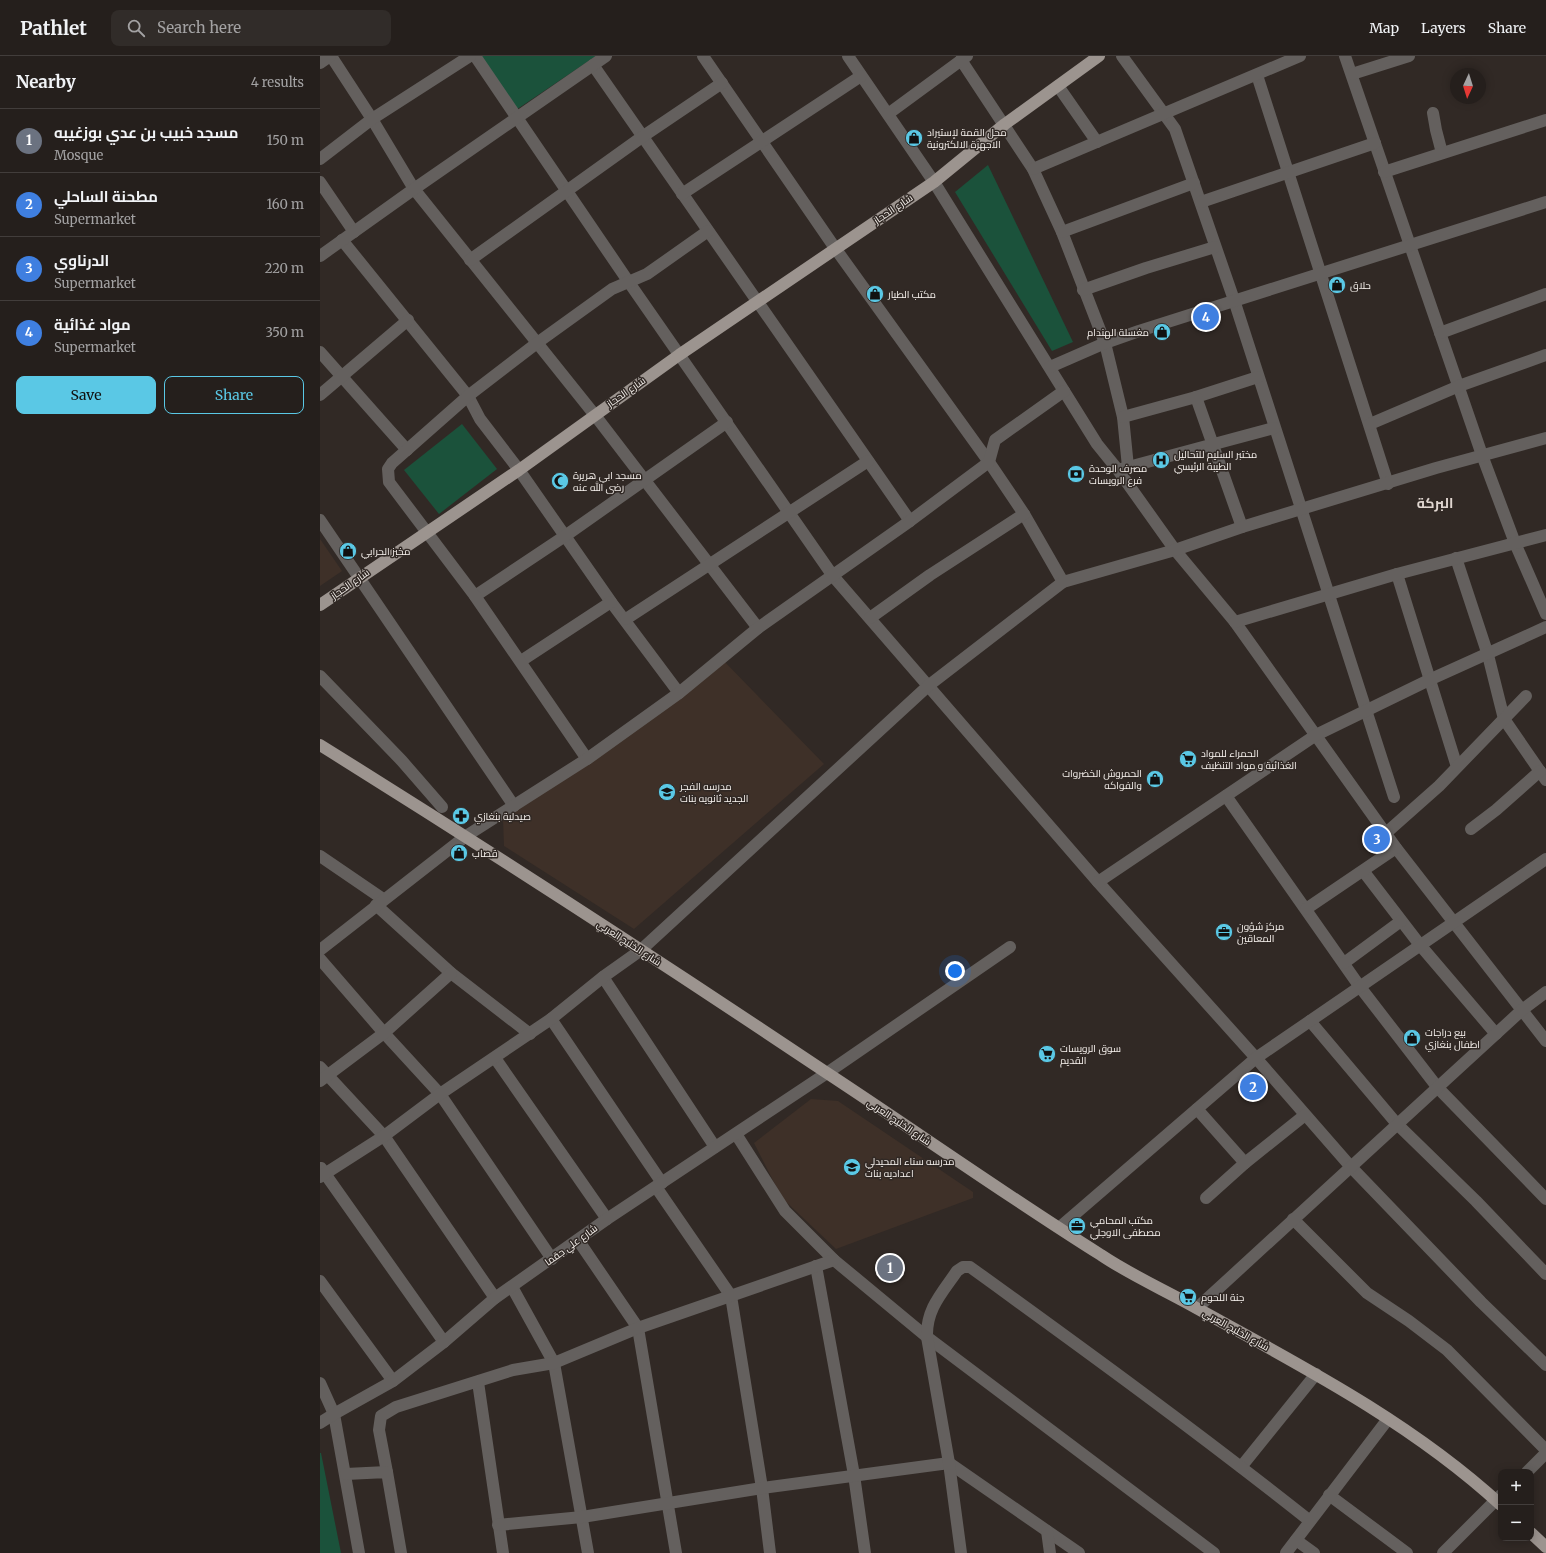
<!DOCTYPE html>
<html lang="en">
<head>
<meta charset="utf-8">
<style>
	:root { --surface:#251f1c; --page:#312c29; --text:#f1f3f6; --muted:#a3a2a3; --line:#423d3b; --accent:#5ac8e5 }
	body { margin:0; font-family:Merriweather,Cairo,serif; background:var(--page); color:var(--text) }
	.controls { position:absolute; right:12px; bottom:12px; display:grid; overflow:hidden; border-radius:8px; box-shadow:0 2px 10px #0003 }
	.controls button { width:36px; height:36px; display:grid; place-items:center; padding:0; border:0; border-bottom:1px solid var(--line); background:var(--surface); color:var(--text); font:20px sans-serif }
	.compass { position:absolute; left:1130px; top:12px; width:36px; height:36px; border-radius:50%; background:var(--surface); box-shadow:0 2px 10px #0003; rotate:184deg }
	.you { position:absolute; left:635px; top:915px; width:14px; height:14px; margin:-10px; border:3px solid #fff; border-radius:50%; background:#1a73e8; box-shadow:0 0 0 6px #1a73e833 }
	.badge { display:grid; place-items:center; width:26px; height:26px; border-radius:50%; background:var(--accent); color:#fff; font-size:13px; font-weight:700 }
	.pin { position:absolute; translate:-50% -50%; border:2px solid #fff; box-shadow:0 1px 4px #0006 }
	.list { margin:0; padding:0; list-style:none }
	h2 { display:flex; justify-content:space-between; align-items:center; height:52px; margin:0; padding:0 16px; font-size:17px }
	h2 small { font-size:13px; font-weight:400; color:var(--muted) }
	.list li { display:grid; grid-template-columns:26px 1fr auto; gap:12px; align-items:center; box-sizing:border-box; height:64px; padding:0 16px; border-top:1px solid var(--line) }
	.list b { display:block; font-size:15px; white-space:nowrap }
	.list p { margin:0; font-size:13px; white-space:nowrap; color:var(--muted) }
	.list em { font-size:13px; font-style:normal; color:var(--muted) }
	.actions { display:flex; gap:8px; padding:12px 16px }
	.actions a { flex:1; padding:9px 0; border:1px solid var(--accent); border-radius:8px; text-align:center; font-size:14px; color:var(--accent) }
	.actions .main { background:var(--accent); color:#111 }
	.icon { flex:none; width:22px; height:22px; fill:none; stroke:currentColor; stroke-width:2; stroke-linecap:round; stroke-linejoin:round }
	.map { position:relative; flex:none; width:1226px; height:1497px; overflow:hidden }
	header { display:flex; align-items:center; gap:24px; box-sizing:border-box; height:56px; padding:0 20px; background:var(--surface); border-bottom:1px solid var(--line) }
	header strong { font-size:19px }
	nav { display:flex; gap:22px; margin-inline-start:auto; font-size:14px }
	.search { width:280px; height:36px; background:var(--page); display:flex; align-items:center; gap:10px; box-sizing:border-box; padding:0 14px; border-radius:8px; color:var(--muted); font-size:15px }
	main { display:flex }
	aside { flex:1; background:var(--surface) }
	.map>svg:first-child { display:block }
	.built { fill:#3e3028 }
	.green { fill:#1b523b }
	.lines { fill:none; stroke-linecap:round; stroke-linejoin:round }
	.minor { stroke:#64605e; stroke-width:12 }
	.major { stroke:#9c948f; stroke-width:12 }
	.labels { text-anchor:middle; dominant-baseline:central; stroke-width:3; stroke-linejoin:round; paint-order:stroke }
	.poi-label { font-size:10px; fill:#f8f3ef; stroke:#312925; text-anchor:start }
	.street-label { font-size:10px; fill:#f8f3ef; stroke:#312925 }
	.district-label { font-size:14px; font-weight:bold; fill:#e0d6d0; stroke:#312925 }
</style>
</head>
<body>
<header>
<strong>Pathlet</strong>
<div class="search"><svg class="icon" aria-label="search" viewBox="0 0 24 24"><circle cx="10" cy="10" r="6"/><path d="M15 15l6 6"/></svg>Search here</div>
<nav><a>Map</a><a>Layers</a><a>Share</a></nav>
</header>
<main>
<aside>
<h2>Nearby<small>4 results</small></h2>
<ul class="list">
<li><span class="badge" style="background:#6b7280">1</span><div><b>مسجد خبيب بن عدي بوزغيبه</b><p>Mosque</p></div><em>150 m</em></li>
<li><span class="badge" style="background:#3f7fe0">2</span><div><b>مطحنة الساحلي</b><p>Supermarket</p></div><em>160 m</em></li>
<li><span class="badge" style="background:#3f7fe0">3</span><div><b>الدرناوي</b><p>Supermarket</p></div><em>220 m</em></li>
<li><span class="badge" style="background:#3f7fe0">4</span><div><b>مواد غذائية</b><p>Supermarket</p></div><em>350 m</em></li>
</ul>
<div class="actions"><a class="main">Save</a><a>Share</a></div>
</aside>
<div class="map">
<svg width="1226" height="1497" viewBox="0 0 1226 1497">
	<rect width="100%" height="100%" fill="#312925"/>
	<!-- built -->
	<g class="built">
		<polygon points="0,483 22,515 0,530"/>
		<polygon points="402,603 504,708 314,873 184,790 183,763"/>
		<polygon points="491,1043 518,1045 653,1136 653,1142 516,1193 462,1142 434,1087"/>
	</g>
	<!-- green -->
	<g class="green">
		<polygon points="153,0 276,0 190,58"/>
		<polygon points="668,109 753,286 732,295 635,136"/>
		<polygon points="142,368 177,413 119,458 84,414"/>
		<polygon points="0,1397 1,1397 21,1497 0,1497"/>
	</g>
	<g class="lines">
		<!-- minor -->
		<g class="minor">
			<polyline points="11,0 52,63 94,133 274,358 438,572"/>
			<polyline points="155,0 308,225 513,520 778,826 936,1002 1031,1111 1161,1246 1226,1309"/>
			<polyline points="383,0 515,192 669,406 704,458 743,526"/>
			<polyline points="528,0 614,126 777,388 798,414 855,494 915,566 1076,792 1226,985"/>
			<polyline points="802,0 855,73 914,244 1074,741"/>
			<polyline points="1025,0 1162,399 1195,487 1226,558"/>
			<polyline points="641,4 713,113 742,176 785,287 803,361 808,411"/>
			<polyline points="0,7 10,0"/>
			<polyline points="273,9 590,465"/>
			<polyline points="1032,18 1089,0"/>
			<polyline points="937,19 1068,428"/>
			<polyline points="738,30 777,86"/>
			<polyline points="1113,57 1116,74 1122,97"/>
			<polyline points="568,58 647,0"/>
			<polyline points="0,103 52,63 150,0"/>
			<polyline points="713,113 980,0"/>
			<polyline points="1064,116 1226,64"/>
			<polyline points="0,126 34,176"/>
			<polyline points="362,138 541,20"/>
			<polyline points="881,146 1055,87"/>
			<polyline points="742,176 874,127"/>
			<polyline points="22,184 148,340 160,363 199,414 291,546 359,637"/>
			<polyline points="0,200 94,133 286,0"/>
			<polyline points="150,204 322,81 402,27"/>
			<polyline points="763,234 826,212 895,191"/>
			<polyline points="1120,277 1226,238"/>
			<polyline points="0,296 87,394"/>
			<polyline points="730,311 785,287 819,275 1226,146"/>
			<polyline points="0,339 88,264"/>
			<polyline points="876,341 938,321"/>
			<polyline points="803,361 876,341 922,471"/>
			<polyline points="1050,368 1139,330 1226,299"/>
			<polyline points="801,413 954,372"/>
			<polyline points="0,464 194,750"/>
			<polyline points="1136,502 1168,599 1184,663 1226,724"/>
			<polyline points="1077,518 1137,711"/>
			<polyline points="155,540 245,480 407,366"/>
			<polyline points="550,562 610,519 704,458"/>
			<polyline points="306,563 548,405"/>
			<polyline points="915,566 1077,518 1226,479"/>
			<polyline points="201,605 291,546"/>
			<polyline points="0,620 82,705 122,751"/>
			<polyline points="267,703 155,540 69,426 68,413 72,407 148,340 217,287 292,233 327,218 388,175"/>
			<polyline points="906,740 1040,931 1118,1032 1226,1143"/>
			<polyline points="1151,773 1176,754 1220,715"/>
			<polyline points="1066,777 1119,730 1206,640"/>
			<polyline points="0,800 63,843"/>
			<polyline points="1044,816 1100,889 1176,978"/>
			<polyline points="778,826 996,679 1109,624 1226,571"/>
			<polyline points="56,849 131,917 210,978"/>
			<polyline points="986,853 1076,792"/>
			<polyline points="0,894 146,780 267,703 359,637 438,572 590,465 669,406 675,384 744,335"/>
			<polyline points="0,903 64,977 120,1038 232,1203"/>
			<polyline points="1024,907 1081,865"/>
			<polyline points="283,921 395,1091"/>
			<polyline points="231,963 342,1127"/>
			<polyline points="990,965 1077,1068 1156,1145 1226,1218"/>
			<polyline points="175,1002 287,1163"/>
			<polyline points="0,1011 64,1080 175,1242"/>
			<polyline points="0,1025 64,977 131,917"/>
			<polyline points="877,1053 925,1107"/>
			<polyline points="416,1078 465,1155 514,1204 607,1281 894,1497"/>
			<polyline points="1,1112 124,1286"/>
			<polyline points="0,1121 64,1080 120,1038 231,963 283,921 321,894 608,630 743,526 855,494 922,471 1116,412 1226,382"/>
			<polyline points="336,1131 411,1240 442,1432 450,1497"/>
			<polyline points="886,1142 925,1107 985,1059"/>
			<polyline points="973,1163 1047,1237 1089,1265 1127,1294 1226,1394"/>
			<polyline points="740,1171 936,1002 1226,803"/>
			<polyline points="258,1184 318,1272 356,1497"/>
			<polyline points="496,1210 534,1419 545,1497"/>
			<polyline points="0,1225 73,1325"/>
			<polyline points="192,1231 234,1307 268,1497"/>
			<polyline points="877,1252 1202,954 1226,936"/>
			<polyline points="158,1326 183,1497"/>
			<polyline points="0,1327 14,1358 39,1497"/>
			<polyline points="0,1367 14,1358 73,1325 124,1286 175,1242 287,1163 507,1017 690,891"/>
			<polyline points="921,1411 996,1318"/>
			<polyline points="67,1416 59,1374 61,1360 76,1351 193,1314 234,1307 318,1272 514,1204"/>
			<polyline points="1207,1416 1226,1397"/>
			<polyline points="26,1418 67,1416 81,1497"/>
			<polyline points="1009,1439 1087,1497"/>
			<polyline points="178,1469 262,1461 442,1432 629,1407 759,1497"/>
			<polyline points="727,1475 730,1497"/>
			<polyline points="976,1484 994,1497"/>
			<path d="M641,1497L629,1407L607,1281C606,1253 622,1237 637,1215L643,1211H650C765,1294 879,1377 990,1465"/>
			<polyline points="966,1497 1068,1363"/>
			<polyline points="1123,1497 1181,1439"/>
		</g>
		<!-- major -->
		<g class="major">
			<polyline points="0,549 199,414 359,299 614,126 685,68 779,0"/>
			<path d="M0,689C170,795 338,904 504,1015C597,1076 687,1140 781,1199C812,1220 847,1235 880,1254C984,1311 1093,1368 1181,1449"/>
			<polyline points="1211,1477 1226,1491"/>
		</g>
	</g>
	<!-- icons -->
	<defs>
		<symbol id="shop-disc" viewBox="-11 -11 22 22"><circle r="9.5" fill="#5ac8e5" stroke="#312925"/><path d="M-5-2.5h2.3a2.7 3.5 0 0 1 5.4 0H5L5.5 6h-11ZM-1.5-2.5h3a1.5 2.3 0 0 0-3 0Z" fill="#111"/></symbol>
		<symbol id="hospital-disc" viewBox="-11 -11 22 22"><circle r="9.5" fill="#5ac8e5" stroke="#312925"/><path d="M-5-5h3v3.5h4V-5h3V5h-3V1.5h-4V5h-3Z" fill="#111"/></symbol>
		<symbol id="bank-disc" viewBox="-11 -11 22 22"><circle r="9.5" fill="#5ac8e5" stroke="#312925"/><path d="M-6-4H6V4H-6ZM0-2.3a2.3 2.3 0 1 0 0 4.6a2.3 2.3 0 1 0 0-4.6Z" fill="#111"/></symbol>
		<symbol id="mosque-disc" viewBox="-11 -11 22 22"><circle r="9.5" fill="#5ac8e5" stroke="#312925"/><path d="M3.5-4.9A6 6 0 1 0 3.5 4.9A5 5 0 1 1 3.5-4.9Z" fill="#111"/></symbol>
		<symbol id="supermarket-disc" viewBox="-11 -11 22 22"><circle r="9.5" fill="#5ac8e5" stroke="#312925"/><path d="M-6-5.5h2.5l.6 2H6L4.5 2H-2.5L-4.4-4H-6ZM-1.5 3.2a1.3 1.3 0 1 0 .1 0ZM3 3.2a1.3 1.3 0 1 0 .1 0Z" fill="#111"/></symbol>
		<symbol id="school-disc" viewBox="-11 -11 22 22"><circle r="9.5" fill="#5ac8e5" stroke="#312925"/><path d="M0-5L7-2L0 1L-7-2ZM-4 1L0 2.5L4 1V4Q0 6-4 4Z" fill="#111"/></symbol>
		<symbol id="pharmacy-disc" viewBox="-11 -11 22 22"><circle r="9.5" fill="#5ac8e5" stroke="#312925"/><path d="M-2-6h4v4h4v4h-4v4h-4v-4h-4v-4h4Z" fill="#111"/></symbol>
		<symbol id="office-disc" viewBox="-11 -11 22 22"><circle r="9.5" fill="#5ac8e5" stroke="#312925"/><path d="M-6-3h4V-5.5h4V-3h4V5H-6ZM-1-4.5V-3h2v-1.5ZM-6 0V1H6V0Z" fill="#111"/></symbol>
	</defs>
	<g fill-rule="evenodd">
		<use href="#shop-disc" x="584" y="72" width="20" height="20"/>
		<use href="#shop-disc" x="1007" y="219" width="20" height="20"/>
		<use href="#shop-disc" x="545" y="228" width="20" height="20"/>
		<use href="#shop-disc" x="832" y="266" width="20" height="20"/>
		<use href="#hospital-disc" x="831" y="394" width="20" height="20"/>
		<use href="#bank-disc" x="746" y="408" width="20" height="20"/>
		<use href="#mosque-disc" x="230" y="415" width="20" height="20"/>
		<use href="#shop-disc" x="18" y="485" width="20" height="20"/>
		<use href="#supermarket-disc" x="858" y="693" width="20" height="20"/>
		<use href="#shop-disc" x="825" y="713" width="20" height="20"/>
		<use href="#school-disc" x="337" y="726" width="20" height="20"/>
		<use href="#pharmacy-disc" x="131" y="750" width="20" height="20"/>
		<use href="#shop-disc" x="129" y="787" width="20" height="20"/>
		<use href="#office-disc" x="894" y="866" width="20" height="20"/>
		<use href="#shop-disc" x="1082" y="972" width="20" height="20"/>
		<use href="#supermarket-disc" x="717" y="988" width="20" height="20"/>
		<use href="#school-disc" x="522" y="1101" width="20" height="20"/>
		<use href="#office-disc" x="747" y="1160" width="20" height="20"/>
		<use href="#supermarket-disc" x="858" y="1231" width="20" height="20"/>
	</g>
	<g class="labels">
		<!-- poi labels -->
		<g class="poi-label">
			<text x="607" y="76">محل القمة لإستيراد<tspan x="607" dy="12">الاجهزة الالكترونية</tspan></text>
			<text x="1030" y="229">حلاق</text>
			<text x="568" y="238">مكتب الطيار</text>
			<text x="829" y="276" text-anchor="end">مغسلة الهندام</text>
			<text x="854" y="398">مختبر السليم للتحاليل<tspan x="854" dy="12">الطيبة الرئيسي</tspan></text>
			<text x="769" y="412">مصرف الوحدة<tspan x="769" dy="12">فرع الرويسات</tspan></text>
			<text x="253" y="419">مسجد ابي هريرة<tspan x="253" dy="12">رضى الله عنه</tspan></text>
			<text x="41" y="495">مخبز الحرابي</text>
			<text x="881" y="697">الحمراء للمواد<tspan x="881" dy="12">الغذائية و مواد التنظيف</tspan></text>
			<text x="822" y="717" text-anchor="end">الحمروش الخضروات<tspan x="822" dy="12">والفواكه</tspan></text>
			<text x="360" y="730">مدرسه الفجر<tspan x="360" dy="12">الجديد ثانويه بنات</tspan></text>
			<text x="154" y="760">صيدلية بنغازي</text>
			<text x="152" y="797">قصاب</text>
			<text x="917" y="870">مركز شؤون<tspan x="917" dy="12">المعاقين</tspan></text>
			<text x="1105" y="976">بيع دراجات<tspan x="1105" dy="12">اطفال بنغازي</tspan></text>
			<text x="740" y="992">سوق الرويسات<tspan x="740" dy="12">القديم</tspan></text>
			<text x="545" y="1105">مدرسه سناء المحيدلي<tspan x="545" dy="12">اعداديه بنات</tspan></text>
			<text x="770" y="1164">مكتب المحامي<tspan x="770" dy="12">مصطفى الاوجلي</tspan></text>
			<text x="881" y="1241">جنة اللحوم</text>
		</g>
		<!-- street labels -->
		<g class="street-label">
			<text transform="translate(573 153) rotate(-34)">شارع الحجاز</text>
			<text transform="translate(306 336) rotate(-35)">شارع الحجاز</text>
			<text transform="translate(30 528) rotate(-35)">شارع الحجاز</text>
			<text transform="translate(309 887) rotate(33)">شارع الخليج العربي</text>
			<text transform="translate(579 1066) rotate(34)">شارع الخليج العربي</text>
			<text transform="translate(251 1189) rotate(-36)">شارع علي جقما</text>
			<text transform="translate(916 1274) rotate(29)">شارع الخليج العربي</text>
		</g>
		<!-- district labels -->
		<g class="district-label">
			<text x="1115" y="447">البركة</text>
		</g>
	</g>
</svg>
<div class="controls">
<button>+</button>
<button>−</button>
</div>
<svg class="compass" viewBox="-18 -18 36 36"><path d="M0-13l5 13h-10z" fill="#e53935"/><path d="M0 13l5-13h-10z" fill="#a3a2a3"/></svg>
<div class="you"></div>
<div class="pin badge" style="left:570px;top:1212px;background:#6b7280">1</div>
<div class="pin badge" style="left:933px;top:1031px;background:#3f7fe0">2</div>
<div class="pin badge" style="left:1057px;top:783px;background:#3f7fe0">3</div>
<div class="pin badge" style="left:886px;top:261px;background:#3f7fe0">4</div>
</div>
</main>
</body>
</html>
